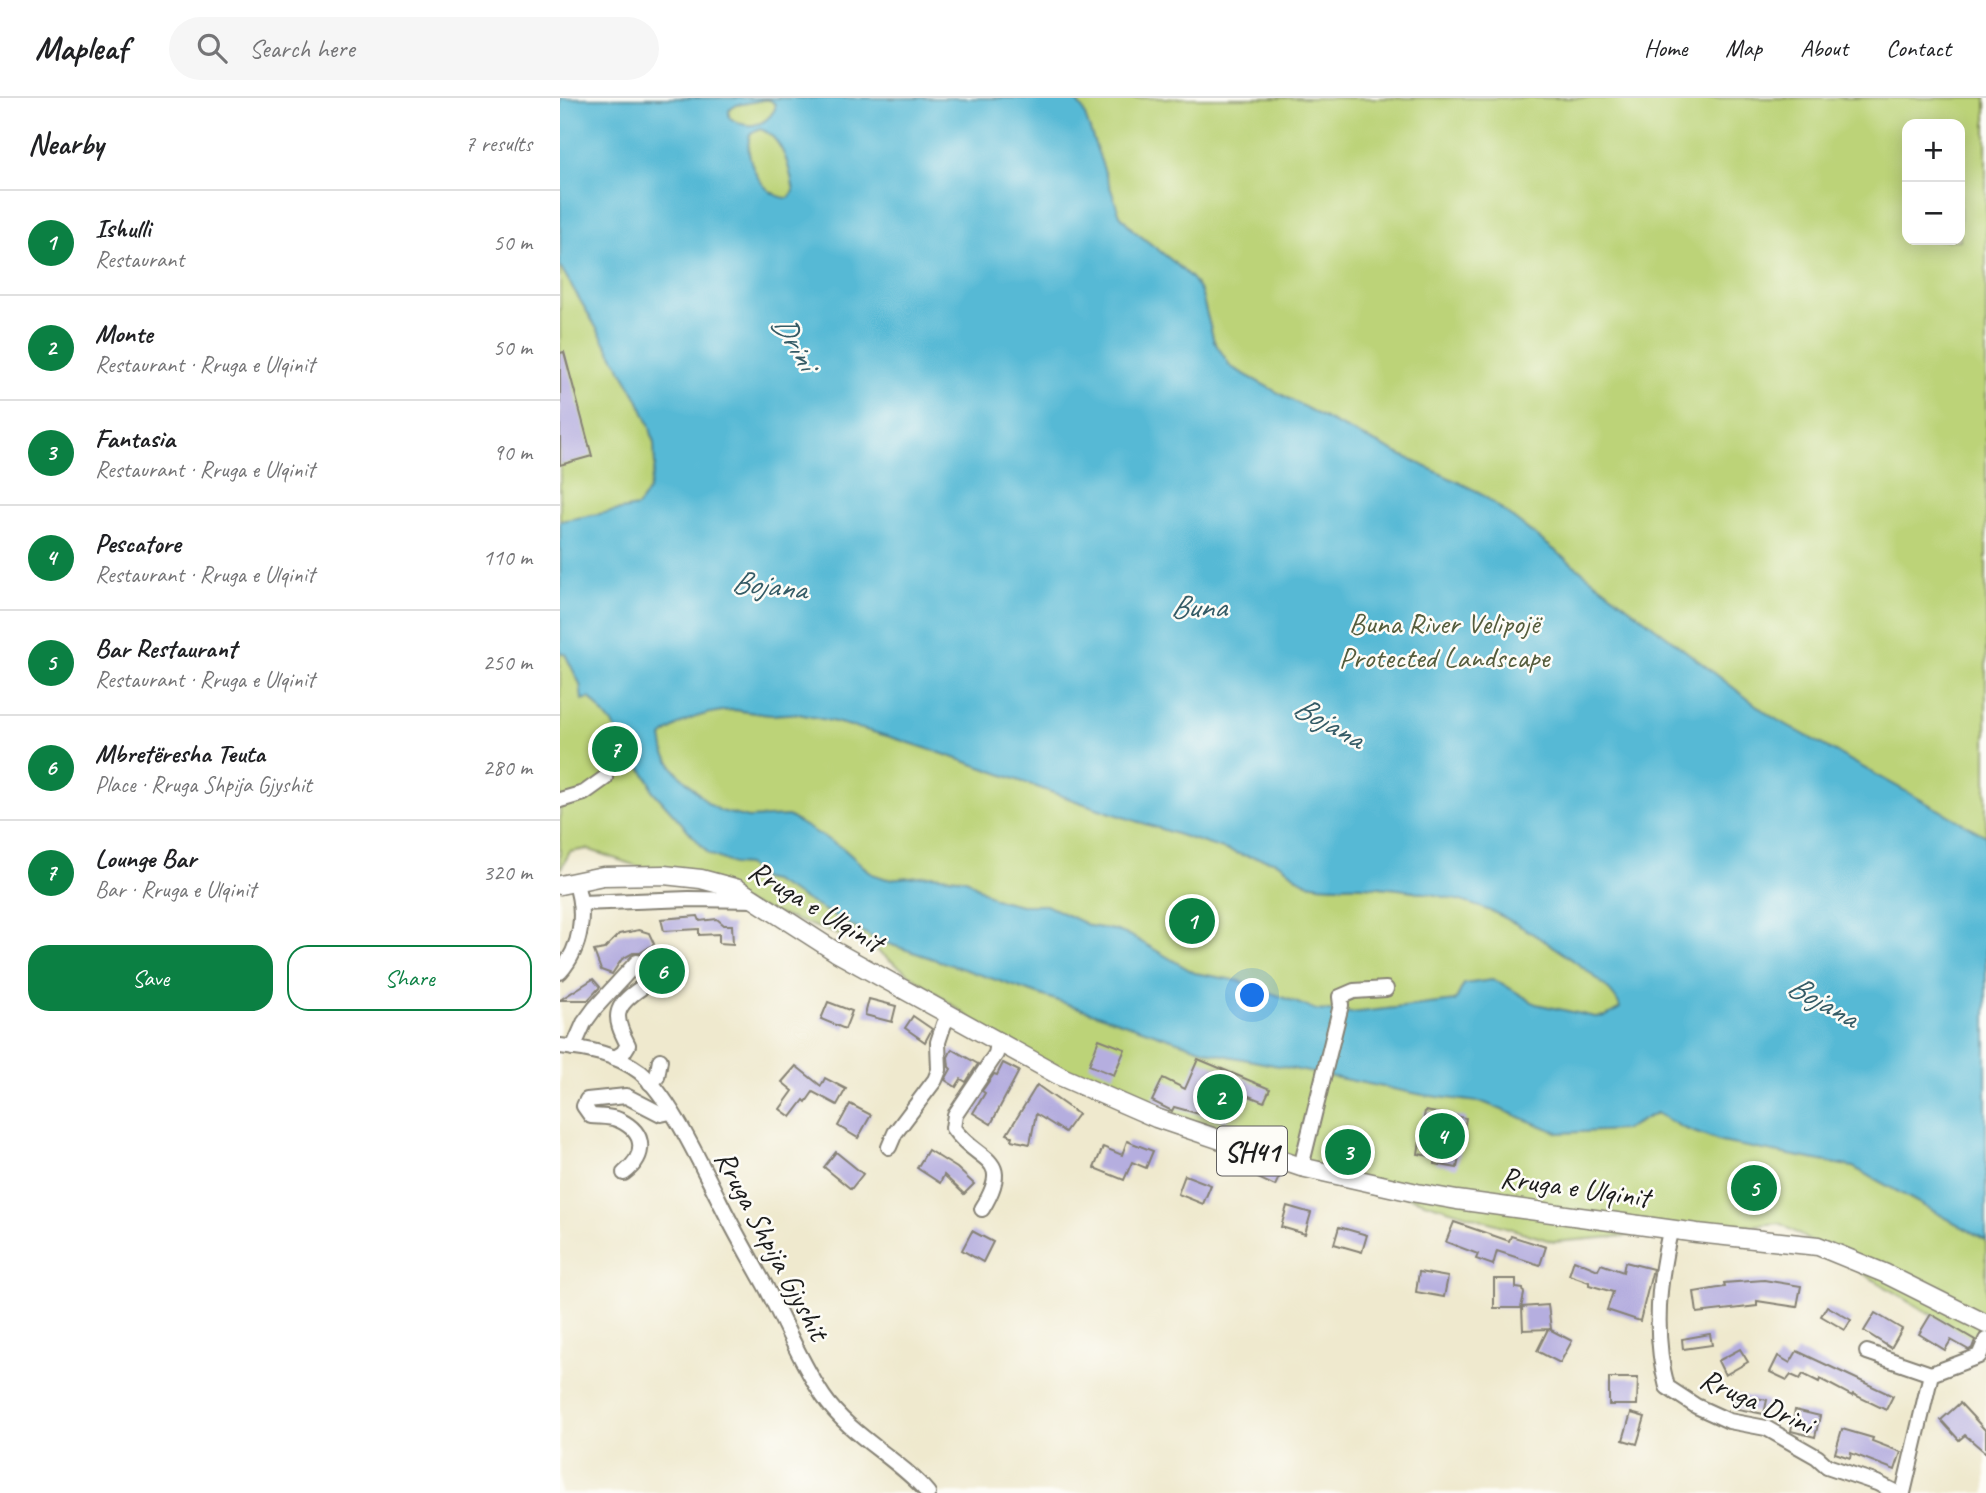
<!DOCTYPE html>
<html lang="en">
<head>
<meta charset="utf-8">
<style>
	:root { --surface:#fff; --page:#f6f6f6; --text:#202124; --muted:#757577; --line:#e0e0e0; --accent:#0b8043 }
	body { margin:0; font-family:Caveat,sans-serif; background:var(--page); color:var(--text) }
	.controls { position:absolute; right:21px; top:21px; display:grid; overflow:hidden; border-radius:14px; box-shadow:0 4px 18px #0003 }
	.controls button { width:63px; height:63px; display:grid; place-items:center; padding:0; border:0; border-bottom:2px solid var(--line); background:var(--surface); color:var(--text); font:35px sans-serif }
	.you { position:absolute; left:693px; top:898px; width:24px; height:24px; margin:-18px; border:5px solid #fff; border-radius:50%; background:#1a73e8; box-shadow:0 0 0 10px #1a73e833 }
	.badge { display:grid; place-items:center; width:46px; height:46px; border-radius:50%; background:var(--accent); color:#fff; font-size:23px; font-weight:700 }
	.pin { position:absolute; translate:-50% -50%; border:4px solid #fff; box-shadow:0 2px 7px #0006 }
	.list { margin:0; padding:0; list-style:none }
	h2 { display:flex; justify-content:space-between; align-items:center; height:91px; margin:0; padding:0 28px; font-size:30px }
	h2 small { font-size:23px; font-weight:400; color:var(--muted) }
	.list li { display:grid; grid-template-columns:46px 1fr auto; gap:21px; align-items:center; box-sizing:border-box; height:105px; padding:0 28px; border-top:2px solid var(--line) }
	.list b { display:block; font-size:26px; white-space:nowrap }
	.list p { margin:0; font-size:23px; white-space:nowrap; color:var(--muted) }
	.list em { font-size:23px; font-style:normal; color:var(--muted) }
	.actions { display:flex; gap:14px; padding:21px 28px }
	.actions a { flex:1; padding:16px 0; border:2px solid var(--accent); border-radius:21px; text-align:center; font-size:24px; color:var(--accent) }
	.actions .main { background:var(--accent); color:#fff }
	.icon { flex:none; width:38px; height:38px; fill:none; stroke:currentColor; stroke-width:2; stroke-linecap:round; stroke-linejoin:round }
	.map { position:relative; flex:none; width:1426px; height:1395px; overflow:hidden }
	header { display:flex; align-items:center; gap:42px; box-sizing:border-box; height:98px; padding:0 35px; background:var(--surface); border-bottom:2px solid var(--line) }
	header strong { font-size:33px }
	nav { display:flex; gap:38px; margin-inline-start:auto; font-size:24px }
	.search { width:490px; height:63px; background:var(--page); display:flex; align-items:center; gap:18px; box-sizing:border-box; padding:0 24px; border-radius:38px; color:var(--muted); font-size:26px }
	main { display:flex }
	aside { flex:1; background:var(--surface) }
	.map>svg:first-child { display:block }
	.green { fill:#bcd378; stroke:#6c784a; stroke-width:2; fill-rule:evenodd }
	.water { fill:#57b9d5; stroke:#3a6a78; stroke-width:2; fill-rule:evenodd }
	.building { fill:#b5aedf }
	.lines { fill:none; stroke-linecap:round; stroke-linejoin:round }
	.minor-casing { stroke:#868275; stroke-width:18 }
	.major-casing { stroke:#868275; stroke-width:21 }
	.minor { stroke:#fff; stroke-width:14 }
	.major { stroke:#fff; stroke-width:18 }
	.labels { text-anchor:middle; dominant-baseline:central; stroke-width:5; stroke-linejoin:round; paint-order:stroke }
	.shield { fill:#fdfcf7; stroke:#605f5e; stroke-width:2 }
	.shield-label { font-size:28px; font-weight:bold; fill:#1c1c1c }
	.park-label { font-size:30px; fill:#545c3c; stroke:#fdfcf7 }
	.street-label { font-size:30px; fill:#1c1c1c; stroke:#fdfcf7 }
	.water-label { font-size:32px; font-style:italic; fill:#345b66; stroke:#fdfcf7 }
</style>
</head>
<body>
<header>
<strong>Mapleaf</strong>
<div class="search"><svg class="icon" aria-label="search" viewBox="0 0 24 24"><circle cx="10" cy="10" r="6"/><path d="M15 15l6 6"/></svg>Search here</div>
<nav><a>Home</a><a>Map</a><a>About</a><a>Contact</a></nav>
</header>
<main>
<aside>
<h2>Nearby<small>7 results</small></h2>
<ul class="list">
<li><span class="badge">1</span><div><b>Ishulli</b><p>Restaurant</p></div><em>50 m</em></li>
<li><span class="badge">2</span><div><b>Monte</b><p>Restaurant · Rruga e Ulqinit</p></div><em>50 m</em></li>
<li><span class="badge">3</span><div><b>Fantasia</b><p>Restaurant · Rruga e Ulqinit</p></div><em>90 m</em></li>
<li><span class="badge">4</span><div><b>Pescatore</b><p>Restaurant · Rruga e Ulqinit</p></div><em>110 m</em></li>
<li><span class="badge">5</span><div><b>Bar Restaurant</b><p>Restaurant · Rruga e Ulqinit</p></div><em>250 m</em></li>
<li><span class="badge">6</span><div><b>Mbretëresha Teuta</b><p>Place · Rruga Shpija Gjyshit</p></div><em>280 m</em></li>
<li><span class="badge">7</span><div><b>Lounge Bar</b><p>Bar · Rruga e Ulqinit</p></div><em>320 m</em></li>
</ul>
<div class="actions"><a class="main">Save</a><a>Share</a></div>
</aside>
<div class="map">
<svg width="1426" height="1395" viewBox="0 0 1426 1395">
	<rect width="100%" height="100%" fill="#fdfcf7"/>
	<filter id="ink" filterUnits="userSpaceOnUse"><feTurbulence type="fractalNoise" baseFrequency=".0143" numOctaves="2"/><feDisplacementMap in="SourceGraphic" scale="14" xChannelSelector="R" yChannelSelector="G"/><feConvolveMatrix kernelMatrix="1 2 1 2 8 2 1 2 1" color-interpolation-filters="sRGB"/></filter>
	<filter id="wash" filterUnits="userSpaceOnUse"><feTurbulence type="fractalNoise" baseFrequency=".00686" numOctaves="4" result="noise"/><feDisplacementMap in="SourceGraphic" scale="28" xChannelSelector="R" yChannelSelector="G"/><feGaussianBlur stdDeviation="1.57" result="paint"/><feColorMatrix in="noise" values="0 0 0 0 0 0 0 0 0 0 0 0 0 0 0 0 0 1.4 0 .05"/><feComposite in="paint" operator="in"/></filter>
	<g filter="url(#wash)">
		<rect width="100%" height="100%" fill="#efe9ce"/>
		<!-- green -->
		<path class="green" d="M0,0H1426V1250L1220,1125L994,1144L661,1041L452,950L309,847L27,751L10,754L0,772ZM1347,26H1400V142H1347Z"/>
		<!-- water -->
		<path class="water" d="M0,0H514L523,12L560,117L573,132L615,165L632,181L641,194L654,243L671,269L770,323L919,394L1209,617L1426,738V1142L1293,1069L1161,1044L1123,1030L1096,1015L1064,1032L999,1035L925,1005L863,997L653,955L317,842L212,783L202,781L187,767L173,766L149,756L92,692L90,684L52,626L30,600L22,602L20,586L5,556L0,554V423L77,409L88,394L95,368L94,345L89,326L77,299L0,168ZM203,2H210L215,6V11C204,30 185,32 169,19V12L177,7ZM200,31C223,39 230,71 234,93L229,100C201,100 183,59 190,36ZM174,612C187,614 199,616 211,617C222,617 232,614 243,617C353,639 459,685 566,720C605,732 643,745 682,757C693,760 707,760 718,765C730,770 735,782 748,785C766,790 783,787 801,788C844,790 896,798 935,815C960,826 1057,885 1060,910L1046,918L1035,919L976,906L941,885L932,882L904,886L895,903L791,915L756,912L680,883L635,875L571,838L554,832L530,828L486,807H461L435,801L406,781L372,777L327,781L312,776L284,751L228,718L188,720L161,713L149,706L115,672L105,656L102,639C120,621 150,613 174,612Z"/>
		<g id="blocks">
			<!-- building -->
			<g class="building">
				<polygon points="4,254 32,358 0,367 0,255"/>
				<polygon points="616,812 646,825 641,835 612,820"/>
				<polygon points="138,818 140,823 157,821 164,827 172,827 173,846 159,845 159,836 139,837 139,831 104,833 101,821"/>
				<polygon points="79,832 89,835 94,846 80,855 73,855 62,861 52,876 41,872 34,853 44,851 59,836"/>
				<polygon points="33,881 40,889 28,902 0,902"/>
				<polygon points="309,901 336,908 332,924 305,917"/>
				<polygon points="268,904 292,913 285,931 261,921"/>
				<polygon points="353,918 372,931 365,944 345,930"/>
				<polygon points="539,941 565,951 554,977 529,967"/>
				<polygon points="392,951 418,966 406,984 401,981 396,989 385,982 391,971 389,969 388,959"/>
				<polygon points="638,961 710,991 704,1004 679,994 666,1024 643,1014 643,1017 614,1009 612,1013 592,1003 603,980 625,991"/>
				<polygon points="443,965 459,973 431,1026 413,1015 425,995 422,993 434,976 437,977"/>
				<polygon points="236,968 261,988 265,980 286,991 277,1007 253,994 246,1004 244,1002 231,1019 220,1011 233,993 222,984"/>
				<polygon points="477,987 518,1016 505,1034 476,1016 470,1046 451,1042 452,1038 447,1036"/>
				<polygon points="290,1006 311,1017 298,1040 278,1028"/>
				<polygon points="865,1013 906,1020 897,1070 875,1066 876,1059 858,1056"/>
				<polygon points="778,1041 803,1048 798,1067 773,1060"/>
				<polygon points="567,1043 593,1053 586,1070 572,1064 564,1082 534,1070 543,1049 562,1057"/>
				<polygon points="368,1052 397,1070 414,1086 404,1096 384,1077 380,1085 357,1070"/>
				<polygon points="276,1054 303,1076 291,1091 264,1069"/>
				<polygon points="703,1068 721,1075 715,1088 698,1080"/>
				<polygon points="625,1077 651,1087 643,1106 618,1096"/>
				<polygon points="1198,1078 1211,1080 1208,1098 1195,1096"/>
				<polygon points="727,1108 751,1115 745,1136 721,1129"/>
				<polygon points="894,1124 949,1143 951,1138 986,1149 980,1167 937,1153 933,1167 916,1161 918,1156 886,1144"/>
				<polygon points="779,1129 807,1137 802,1154 774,1146"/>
				<polygon points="412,1133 433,1144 423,1164 402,1152"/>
				<polygon points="1014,1162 1038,1172 1041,1166 1063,1174 1065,1164 1093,1171 1080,1223 1047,1212 1053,1194 1029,1187 1029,1184 1009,1177"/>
				<polygon points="859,1174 888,1179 884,1199 856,1194"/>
				<polygon points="934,1181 956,1181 956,1190 963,1191 964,1196 961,1210 934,1210"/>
				<polygon points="1204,1182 1241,1188 1237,1209 1197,1203 1197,1208 1137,1215 1134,1194 1165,1189 1164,1185"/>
				<polygon points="988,1207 991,1231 989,1231 1012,1243 1000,1265 977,1253 988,1231 963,1232 962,1209"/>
				<polygon points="1267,1208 1291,1222 1285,1232 1261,1218"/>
				<polygon points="1315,1215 1342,1231 1331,1250 1304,1233"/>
				<polygon points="1371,1216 1415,1242 1412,1250 1409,1252 1391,1242 1385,1252 1359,1236"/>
				<polygon points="1150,1236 1152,1247 1123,1251 1122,1241"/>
				<polygon points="1180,1251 1188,1264 1165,1277 1158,1263"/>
				<polygon points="1237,1253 1333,1298 1326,1312 1293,1296 1292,1298 1260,1281 1259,1284 1243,1276 1240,1281 1231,1277 1227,1282 1210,1274 1218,1258 1230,1265"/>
				<polygon points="1049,1280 1078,1280 1077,1307 1049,1307"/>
				<polygon points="1176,1296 1207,1302 1204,1316 1173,1310"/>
				<polygon points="1400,1305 1426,1333 1426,1355 1405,1337 1399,1342 1381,1322"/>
				<polygon points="1235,1312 1260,1318 1255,1339 1231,1333"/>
				<polygon points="1071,1315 1085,1319 1077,1346 1063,1342"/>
				<polygon points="1282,1331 1313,1340 1312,1343 1341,1354 1335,1372 1291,1355 1290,1360 1275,1355"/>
			</g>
		</g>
	</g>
	<g filter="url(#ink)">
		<use href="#blocks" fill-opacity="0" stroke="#868275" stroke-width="2"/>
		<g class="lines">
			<defs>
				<g id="minor">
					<polyline points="0,702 24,695 45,680"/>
					<polyline points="21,805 129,801 197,802"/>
					<path d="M0,874C22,849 26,815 15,783"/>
					<path d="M0,948C29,951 56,956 80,974C110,999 140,1065 158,1100C173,1131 190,1160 206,1189C225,1226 240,1263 263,1298C290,1338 337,1359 368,1395"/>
					<polyline points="13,950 24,925 35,910 77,864"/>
					<path d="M55,960L63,955L68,947C53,919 53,909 81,890"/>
					<polyline points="90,985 97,979 100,962"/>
					<polyline points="329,1049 335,1035 375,982 379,972 378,944 384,926 390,918"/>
					<polyline points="741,1069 781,907 780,899 794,893 826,891"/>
					<path d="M64,1075C86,1058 87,1035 59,1022C51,1018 40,1019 31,1018L24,1008L27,1002L66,998L101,1016L110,1014"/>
					<path d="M422,1111C455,1057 418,1066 393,1030L395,1017L436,956L438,945"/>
					<path d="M1111,1130C1098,1182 1093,1237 1107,1289L1136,1308L1169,1323L1206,1330L1257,1359L1267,1368L1317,1385L1337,1395"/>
					<polyline points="1307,1254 1371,1276"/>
					<polyline points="1343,1395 1371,1276 1419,1258 1426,1242"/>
				</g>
				<polyline id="major" points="0,787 43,778 104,777 141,781 178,791 276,854 502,979 596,1020 741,1069 857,1095 897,1102 1137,1135 1258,1148 1324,1175 1426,1226"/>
			</defs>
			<!-- minor casing -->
			<use href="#minor" class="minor-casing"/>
			<!-- major casing -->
			<use href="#major" class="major-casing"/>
			<!-- minor -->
			<use href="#minor" class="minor"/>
			<!-- major -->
			<use href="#major" class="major"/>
		</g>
	</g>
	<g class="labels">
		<!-- shield labels -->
		<rect class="shield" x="657" y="1028.5" width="70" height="49" rx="5"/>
		<g class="shield-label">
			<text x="692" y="1053">SH41</text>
		</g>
		<!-- park labels -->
		<g class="park-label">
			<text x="884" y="525">Buna River Velipojë<tspan x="884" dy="34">Protected Landscape</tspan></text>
		</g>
		<!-- street labels -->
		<g class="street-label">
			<text transform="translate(256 808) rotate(31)">Rruga e Ulqinit</text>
			<text transform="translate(1015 1089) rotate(8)">Rruga e Ulqinit</text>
			<text transform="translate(212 1147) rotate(62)">Rruga Shpija Gjyshit</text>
			<text transform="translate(1197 1303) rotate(24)">Rruga Drini</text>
		</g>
		<!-- water labels -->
		<g class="water-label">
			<text transform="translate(235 244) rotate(59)">Drini</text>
			<text transform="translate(209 487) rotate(6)">Bojana</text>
			<text x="638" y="508">Buna</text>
			<text transform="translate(769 624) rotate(29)">Bojana</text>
			<text transform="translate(1263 903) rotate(29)">Bojana</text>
		</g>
	</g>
</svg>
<div class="controls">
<button>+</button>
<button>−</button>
</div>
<div class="you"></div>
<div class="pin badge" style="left:632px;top:823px">1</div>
<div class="pin badge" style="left:660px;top:999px">2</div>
<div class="pin badge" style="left:788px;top:1054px">3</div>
<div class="pin badge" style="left:882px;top:1038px">4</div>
<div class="pin badge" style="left:1194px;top:1090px">5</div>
<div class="pin badge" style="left:102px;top:873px">6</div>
<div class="pin badge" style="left:55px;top:651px">7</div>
</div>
</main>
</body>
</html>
